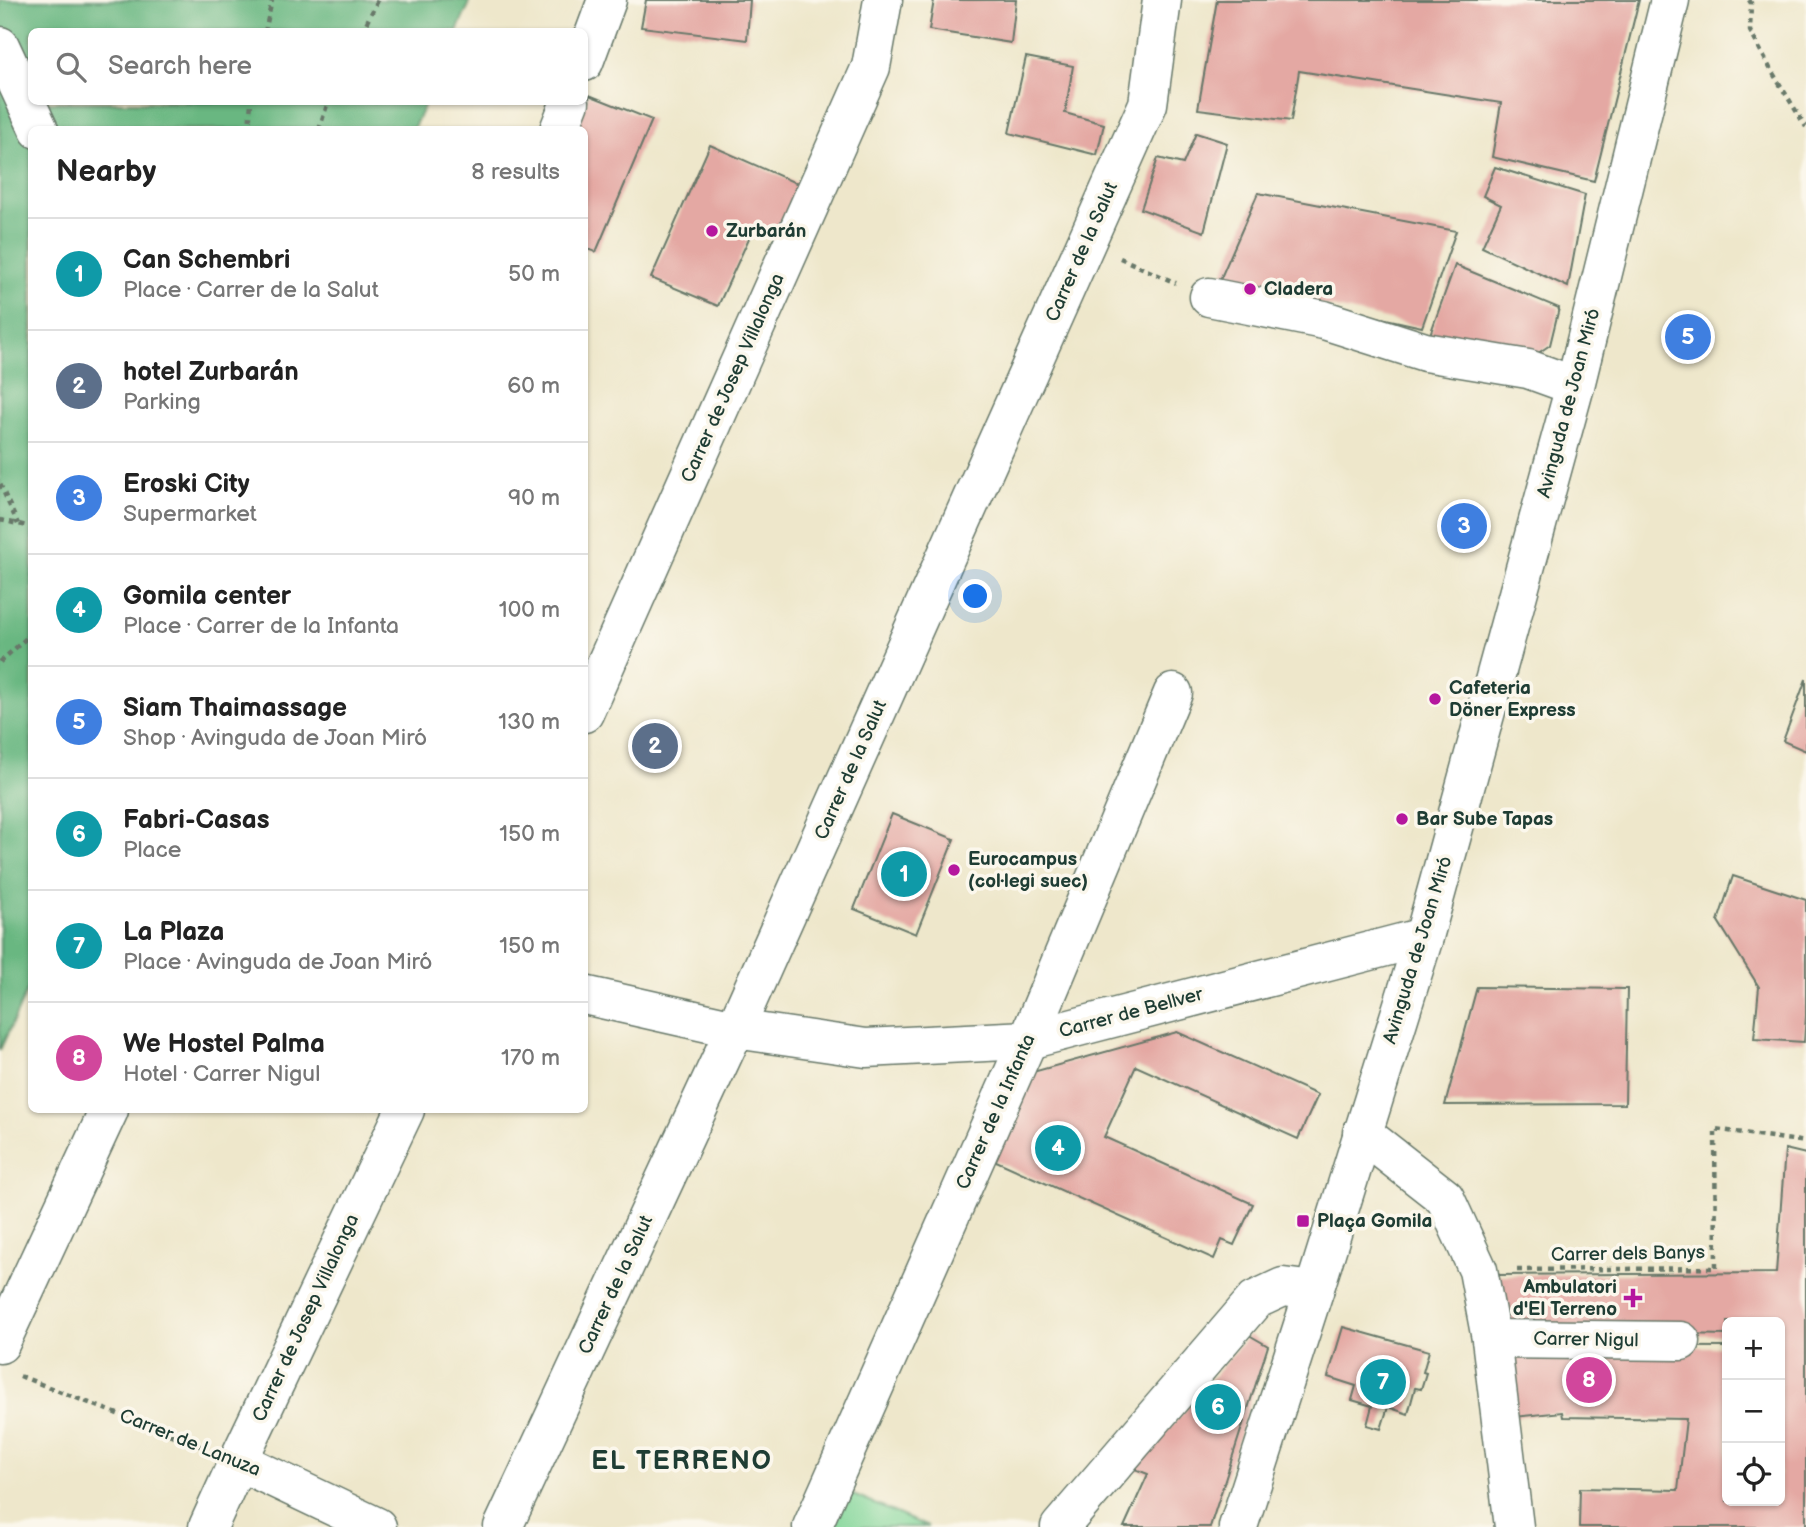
<!DOCTYPE html>
<html lang="en">
<head>
<meta charset="utf-8">
<style>
	:root { --surface:#fff; --page:#f6f6f6; --text:#222; --muted:#767676; --line:#e0e0e0; --accent:#b5179e }
	body { margin:0; font-family:"Balsamiq Sans",sans-serif; background:var(--page); color:var(--text) }
	.controls { position:absolute; right:21px; bottom:21px; display:grid; overflow:hidden; border-radius:10px; box-shadow:0 2px 5px #0004 }
	.controls button { width:63px; height:63px; display:grid; place-items:center; padding:0; border:0; border-bottom:2px solid var(--line); background:var(--surface); color:var(--text); font:35px sans-serif }
	.you { position:absolute; left:976px; top:597px; width:24px; height:24px; margin:-18px; border:5px solid #fff; border-radius:50%; background:#1a73e8; box-shadow:0 0 0 10px #1a73e833 }
	.badge { display:grid; place-items:center; width:46px; height:46px; border-radius:50%; background:var(--accent); color:#fff; font-size:23px; font-weight:700 }
	.pin { position:absolute; translate:-50% -50%; border:4px solid #fff; box-shadow:0 2px 7px #0006 }
	.list { margin:0; padding:0; list-style:none }
	h2 { display:flex; justify-content:space-between; align-items:center; height:91px; margin:0; padding:0 28px; font-size:30px }
	h2 small { font-size:23px; font-weight:400; color:var(--muted) }
	.list li { display:grid; grid-template-columns:46px 1fr auto; gap:21px; align-items:center; box-sizing:border-box; height:112px; padding:0 28px; border-top:2px solid var(--line) }
	.list b { display:block; font-size:26px; white-space:nowrap }
	.list p { margin:0; font-size:23px; white-space:nowrap; color:var(--muted) }
	.list em { font-size:23px; font-style:normal; color:var(--muted) }
	.icon { flex:none; width:38px; height:38px; fill:none; stroke:currentColor; stroke-width:2; stroke-linecap:round; stroke-linejoin:round }
	.map { position:relative; flex:none; width:1806px; height:1527px; overflow:hidden }
	.search { position:absolute; background:var(--surface); box-shadow:0 2px 5px #0004; left:28px; top:28px; width:560px; height:77px; display:flex; align-items:center; gap:18px; box-sizing:border-box; padding:0 24px; border-radius:10px; color:var(--muted); font-size:26px }
	.panel { position:absolute; background:var(--surface); box-shadow:0 2px 5px #0004; left:28px; top:126px; width:560px; height:987px; border-radius:10px }
	.map>svg:first-child { display:block }
	.green { fill:#82d699; stroke:#508a66; stroke-width:2 }
	.forest { fill:#69b781; stroke:#447a5a; stroke-width:2 }
	.building { fill:#e4a8a3 }
	.lines { fill:none; stroke-linecap:round; stroke-linejoin:round }
	.minor-casing { stroke:#677869; stroke-width:41 }
	.path { stroke:#677869; stroke-width:4.5; stroke-dasharray:5 5; stroke-linecap:butt }
	.minor { stroke:#fff; stroke-width:38 }
	.poi-dot { fill:#b5179e; stroke:#fbf7ec; stroke-width:2.5 }
	.labels { text-anchor:middle; dominant-baseline:central; stroke-width:7; stroke-linejoin:round; paint-order:stroke }
	.poi-label { font-size:19px; font-weight:bold; fill:#1f3d34; stroke:#fbf7ec; text-anchor:start }
	.street-label { font-size:19px; fill:#1f3d34; stroke:#fbf7ec }
	.district-label { font-size:26px; font-weight:bold; letter-spacing:2px; fill:#1f3d34; stroke:#fbf7ec }
</style>
</head>
<body>
<div class="map">
<svg width="1806" height="1527" viewBox="0 0 1806 1527">
	<rect width="100%" height="100%" fill="#fbf7ec"/>
	<filter id="ink" filterUnits="userSpaceOnUse"><feTurbulence type="fractalNoise" baseFrequency=".0143" numOctaves="2"/><feDisplacementMap in="SourceGraphic" scale="14" xChannelSelector="R" yChannelSelector="G"/><feConvolveMatrix kernelMatrix="1 2 1 2 8 2 1 2 1" color-interpolation-filters="sRGB"/></filter>
	<filter id="wash" filterUnits="userSpaceOnUse"><feTurbulence type="fractalNoise" baseFrequency=".00686" numOctaves="4" result="noise"/><feDisplacementMap in="SourceGraphic" scale="28" xChannelSelector="R" yChannelSelector="G"/><feGaussianBlur stdDeviation="1.57" result="paint"/><feColorMatrix in="noise" values="0 0 0 0 0 0 0 0 0 0 0 0 0 0 0 0 0 1.4 0 .05"/><feComposite in="paint" operator="in"/></filter>
	<g filter="url(#wash)">
		<rect width="100%" height="100%" fill="#eee7cb"/>
		<!-- green -->
		<polygon class="green" points="837,1488 928,1527 820,1527"/>
		<!-- forest -->
		<polygon class="forest" points="0,0 469,0 468,7 457,31 32,32 32,102 426,102 413,129 32,130 32,980 0,1050"/>
		<g id="blocks">
			<!-- building -->
			<g class="building">
				<polygon points="646,0 750,0 747,40 641,27"/>
				<polygon points="934,0 1016,0 1011,43 929,30"/>
				<polygon points="1217,0 1639,0 1594,181 1492,157 1501,103 1299,71 1291,121 1198,109"/>
				<polygon points="1026,57 1073,66 1065,113 1104,124 1097,155 1009,133"/>
				<polygon points="589,95 652,120 596,252 584,248 584,130 574,130"/>
				<polygon points="1196,133 1227,143 1204,232 1141,209 1158,158 1183,164"/>
				<polygon points="710,145 807,188 784,238 755,225 718,306 651,278"/>
				<polygon points="1495,167 1585,195 1568,287 1482,247 1501,205 1483,196"/>
				<polygon points="1258,193 1456,231 1422,327 1219,282"/>
				<polygon points="1455,265 1559,308 1550,345 1528,360 1427,343"/>
				<polygon points="1806,679 1806,751 1783,741"/>
				<polygon points="892,814 954,839 916,934 854,909"/>
				<polygon points="1733,876 1806,900 1806,1016 1804,1042 1754,1039 1759,987 1718,921"/>
				<polygon points="1477,987 1627,989 1625,1104 1445,1105"/>
				<polygon points="1177,1032 1318,1095 1298,1139 1136,1066 1104,1137 1253,1204 1234,1245 1222,1240 1214,1259 985,1156 1022,1075"/>
				<polygon points="1785,1149 1806,1154 1806,1527 1579,1527 1580,1488 1678,1490 1686,1419 1563,1417 1562,1412 1514,1417 1505,1346 1727,1347 1727,1501 1780,1501 1780,1322 1727,1322 1727,1335 1502,1330 1496,1275 1776,1273"/>
				<polygon points="1343,1327 1429,1351 1423,1372 1426,1373 1421,1389 1415,1388 1408,1414 1388,1407 1381,1429 1367,1425 1372,1406 1352,1400 1356,1386 1328,1377"/>
				<polygon points="1249,1335 1268,1346 1210,1527 1124,1527 1148,1474 1135,1469"/>
			</g>
		</g>
	</g>
	<g filter="url(#ink)">
		<use href="#blocks" fill-opacity="0" stroke="#677869" stroke-width="2"/>
		<g class="lines">
			<defs>
				<g id="minor">
					<polyline points="0,46 39,130"/>
					<polyline points="584,62 607,0"/>
					<polyline points="559,130 570,102"/>
					<polyline points="1209,297 1324,320 1425,352 1528,369 1575,386"/>
					<polyline points="584,713 871,67 883,0"/>
					<polyline points="584,995 735,1029 866,1048 1028,1040 1424,937"/>
					<polyline points="1362,1133 1445,1198 1478,1270 1491,1339 1514,1527"/>
					<polyline points="1491,1339 1681,1341"/>
					<polyline points="0,1344 109,1110"/>
					<polyline points="238,1461 377,1527"/>
					<polyline points="208,1527 238,1461 405,1110"/>
					<polyline points="503,1527 735,1029 1148,104 1162,0"/>
					<polyline points="812,1527 1028,1040 1173,693"/>
					<polyline points="1060,1527 1255,1300 1283,1287 1314,1291"/>
					<polyline points="1238,1527 1314,1291 1424,937 1575,386 1670,0"/>
				</g>
			</defs>
			<!-- minor casing -->
			<use href="#minor" class="minor-casing"/>
			<!-- path -->
			<g class="path">
				<polyline points="1749,0 1751,3 1750,31 1771,70 1806,127"/>
				<polyline points="265,32 272,0"/>
				<polyline points="362,32 378,0"/>
				<polyline points="249,130 251,102"/>
				<polyline points="319,130 328,102"/>
				<polyline points="1120,258 1176,283"/>
				<polyline points="0,484 18,524"/>
				<polyline points="0,520 32,527"/>
				<polyline points="0,662 32,633"/>
				<polyline points="1517,1270 1716,1268 1715,1129 1806,1142"/>
				<polyline points="20,1376 205,1448"/>
			</g>
			<!-- minor -->
			<use href="#minor" class="minor"/>
		</g>
	</g>
	<!-- markers -->
	<g class="poi-dot">
		<circle cx="712" cy="231" r="7"/>
		<circle cx="1250" cy="289" r="7"/>
		<circle cx="1435" cy="699" r="7"/>
		<circle cx="1402" cy="819" r="7"/>
		<circle cx="954" cy="870" r="7"/>
		<rect x="1296" y="1214" width="14" height="14" rx="3.5"/>
		<path d="M1629.5 1287.5h7v7h7v7h-7v7h-7v-7h-7v-7h7z"/>
	</g>
	<g class="labels">
		<!-- poi labels -->
		<g class="poi-label">
			<text x="726" y="231">Zurbarán</text>
			<text x="1264" y="289">Cladera</text>
			<text x="1449" y="688">Cafeteria<tspan x="1449" dy="22">Döner Express</tspan></text>
			<text x="1416" y="819">Bar Sube Tapas</text>
			<text x="968" y="859">Eurocampus<tspan x="968" dy="22">(col·legi suec)</tspan></text>
			<text x="1317" y="1221">Plaça Gomila</text>
			<text x="1617" y="1287" text-anchor="end">Ambulatori<tspan x="1617" dy="22">d'El Terreno</tspan></text>
		</g>
		<!-- street labels -->
		<g class="street-label">
			<text transform="translate(1082 252) rotate(-66)">Carrer de la Salut</text>
			<text transform="translate(733 378) rotate(-66)">Carrer de Josep Villalonga</text>
			<text transform="translate(1569 403) rotate(-75)">Avinguda de Joan Miró</text>
			<text transform="translate(851 770) rotate(-66)">Carrer de la Salut</text>
			<text transform="translate(1418 950) rotate(-73)">Avinguda de Joan Miró</text>
			<text transform="translate(1131 1013) rotate(-15)">Carrer de Bellver</text>
			<text transform="translate(996 1112) rotate(-66)">Carrer de la Infanta</text>
			<text transform="translate(1628 1254) rotate(-1)">Carrer dels Banys</text>
			<text transform="translate(616 1285) rotate(-65)">Carrer de la Salut</text>
			<text transform="translate(306 1318) rotate(-65)">Carrer de Josep Villalonga</text>
			<text transform="translate(1586 1340) rotate(1)">Carrer Nigul</text>
			<text transform="translate(190 1443) rotate(22)">Carrer de Lanuza</text>
		</g>
		<!-- district labels -->
		<g class="district-label">
			<text x="682" y="1461">EL TERRENO</text>
		</g>
	</g>
</svg>
<div class="controls">
<button>+</button>
<button>−</button>
<button><svg class="icon" aria-label="locate" viewBox="0 0 24 24"><circle cx="12" cy="12" r="6"/><path d="M12 2v4M12 18v4M2 12h4M18 12h4"/></svg></button>
</div>
<div class="you"></div>
<div class="pin badge" style="left:904px;top:874px;background:#0f9aa8">1</div>
<div class="pin badge" style="left:655px;top:746px;background:#5c6f8a">2</div>
<div class="pin badge" style="left:1464px;top:526px;background:#3f7fe0">3</div>
<div class="pin badge" style="left:1058px;top:1148px;background:#0f9aa8">4</div>
<div class="pin badge" style="left:1688px;top:337px;background:#3f7fe0">5</div>
<div class="pin badge" style="left:1218px;top:1407px;background:#0f9aa8">6</div>
<div class="pin badge" style="left:1383px;top:1382px;background:#0f9aa8">7</div>
<div class="pin badge" style="left:1589px;top:1380px;background:#d1479c">8</div>
<div class="search"><svg class="icon" aria-label="search" viewBox="0 0 24 24"><circle cx="10" cy="10" r="6"/><path d="M15 15l6 6"/></svg>Search here</div>
<section class="panel">
<h2>Nearby<small>8 results</small></h2>
<ul class="list">
<li><span class="badge" style="background:#0f9aa8">1</span><div><b>Can Schembri</b><p>Place · Carrer de la Salut</p></div><em>50 m</em></li>
<li><span class="badge" style="background:#5c6f8a">2</span><div><b>hotel Zurbarán</b><p>Parking</p></div><em>60 m</em></li>
<li><span class="badge" style="background:#3f7fe0">3</span><div><b>Eroski City</b><p>Supermarket</p></div><em>90 m</em></li>
<li><span class="badge" style="background:#0f9aa8">4</span><div><b>Gomila center</b><p>Place · Carrer de la Infanta</p></div><em>100 m</em></li>
<li><span class="badge" style="background:#3f7fe0">5</span><div><b>Siam Thaimassage</b><p>Shop · Avinguda de Joan Miró</p></div><em>130 m</em></li>
<li><span class="badge" style="background:#0f9aa8">6</span><div><b>Fabri-Casas</b><p>Place</p></div><em>150 m</em></li>
<li><span class="badge" style="background:#0f9aa8">7</span><div><b>La Plaza</b><p>Place · Avinguda de Joan Miró</p></div><em>150 m</em></li>
<li><span class="badge" style="background:#d1479c">8</span><div><b>We Hostel Palma</b><p>Hotel · Carrer Nigul</p></div><em>170 m</em></li>
</ul>
</section>
</div>
</body>
</html>
